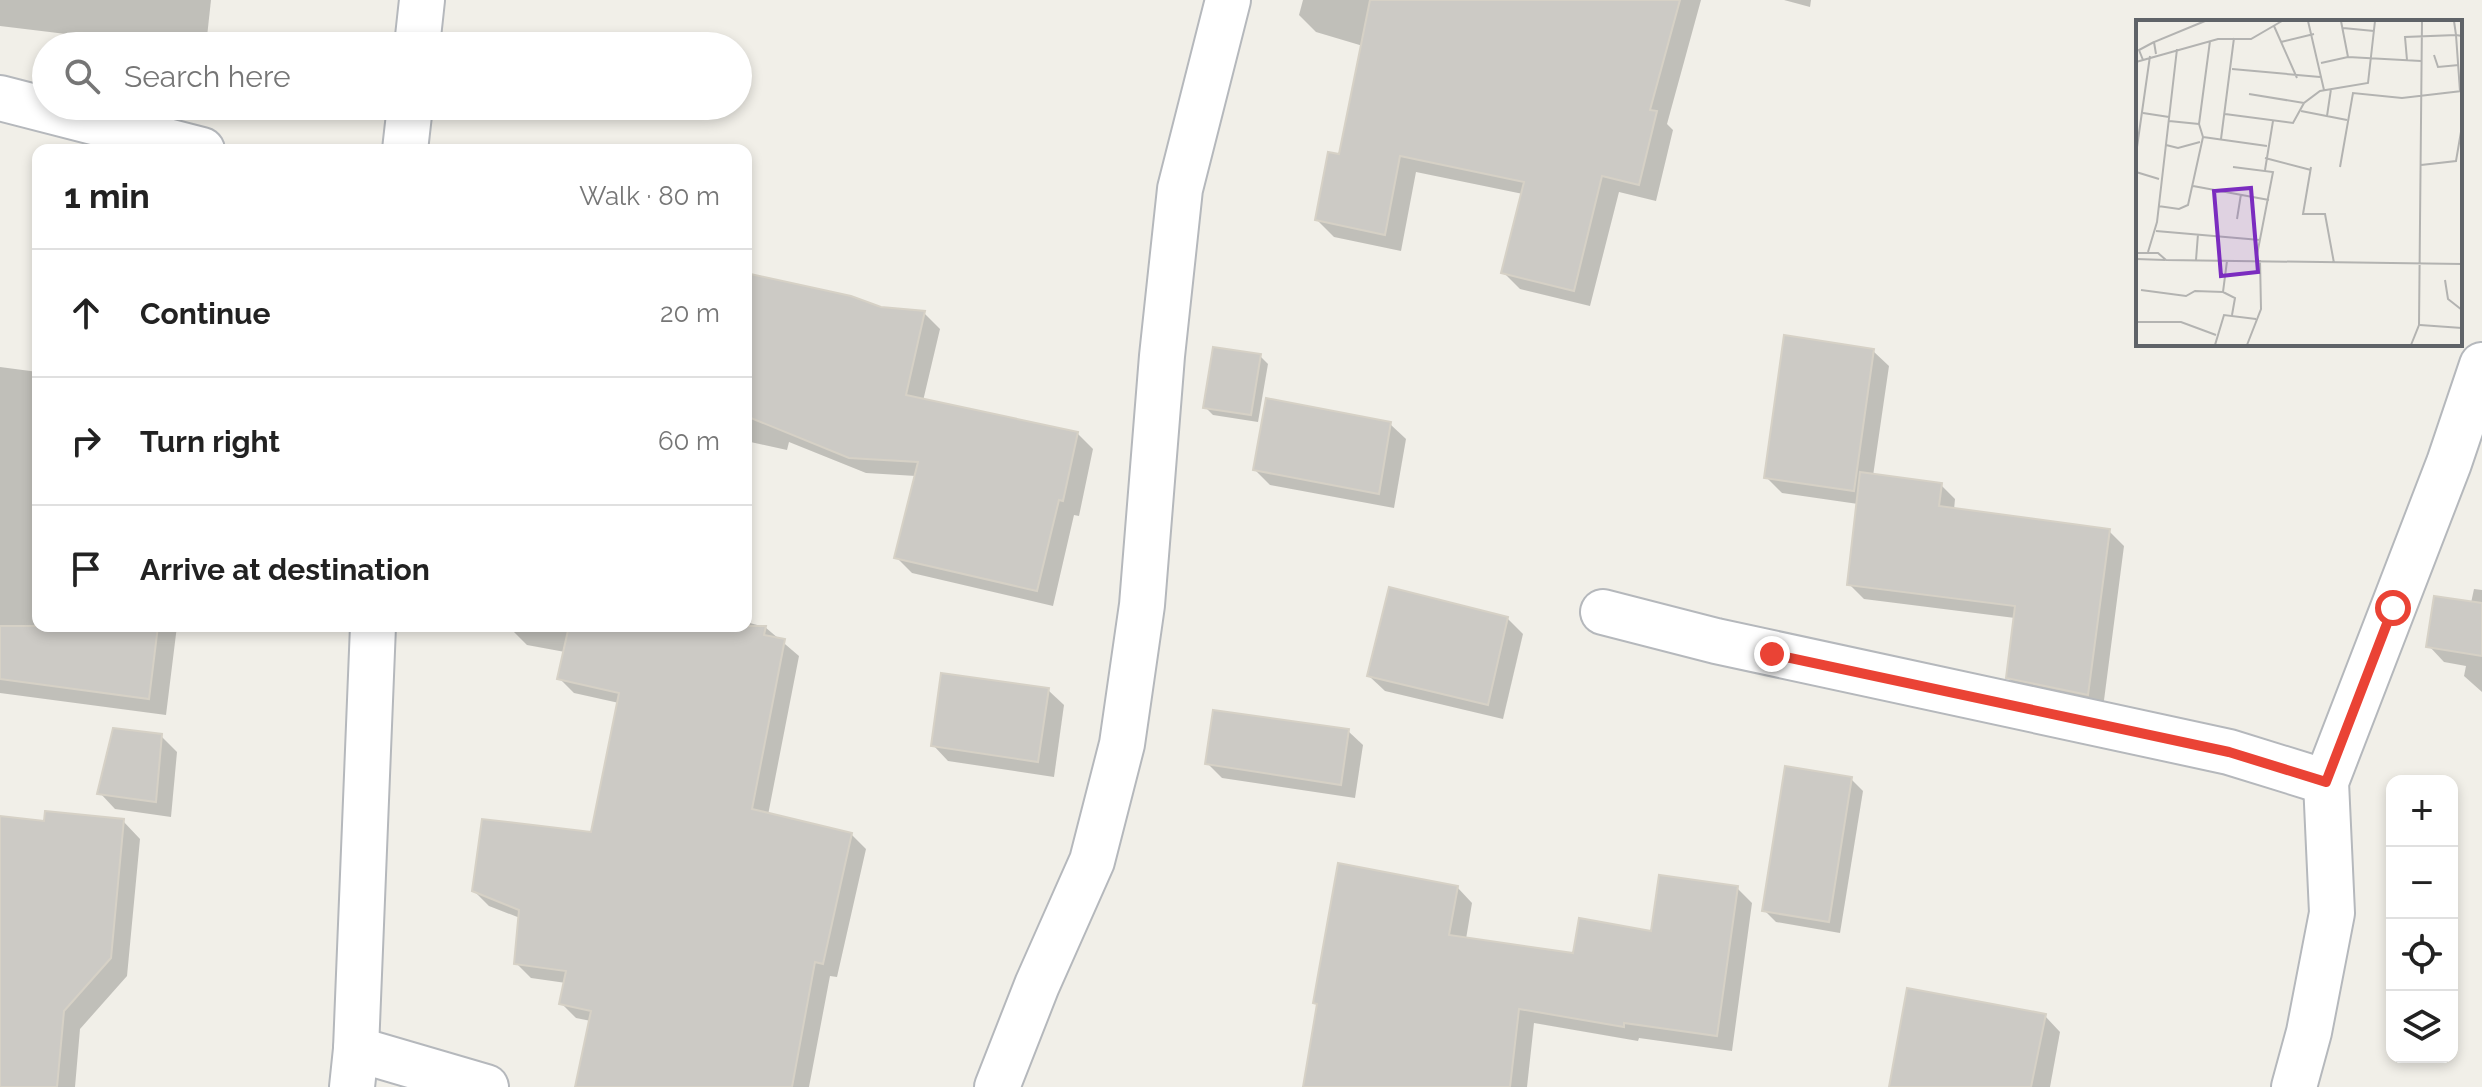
<!DOCTYPE html>
<html lang="en">
<head>
<meta charset="utf-8">
<style>
	:root { --surface:#fff; --page:#f6f6f6; --text:#222; --muted:#767676; --line:#e0e0e0 }
	body { margin:0; font-family:Raleway,sans-serif; background:var(--page); color:var(--text) }
	.controls { position:absolute; right:24px; bottom:24px; display:grid; overflow:hidden; border-radius:16px; box-shadow:0 4px 12px #0003 }
	.controls button { width:72px; height:72px; display:grid; place-items:center; padding:0; border:0; border-bottom:2px solid var(--line); background:var(--surface); color:var(--text); font:40px sans-serif }
	.stop { position:absolute; width:24px; height:24px; margin:-18px; border:6px solid #ea4335; border-radius:50%; background:#fff }
	.stop.end { background:#ea4335; border-color:#fff; box-shadow:0 2px 8px #0008 }
	.list { margin:0; padding:0; list-style:none }
	h2 { display:flex; justify-content:space-between; align-items:center; height:104px; margin:0; padding:0 32px; font-size:34px }
	h2 small { font-size:26px; font-weight:400; color:var(--muted) }
	.list li { display:grid; grid-template-columns:52px 1fr auto; gap:24px; align-items:center; box-sizing:border-box; height:128px; padding:0 32px; border-top:2px solid var(--line) }
	.list b { display:block; font-size:30px; white-space:nowrap }
	.list em { font-size:26px; font-style:normal; color:var(--muted) }
	.icon { flex:none; width:44px; height:44px; fill:none; stroke:currentColor; stroke-width:2; stroke-linecap:round; stroke-linejoin:round }
	.map { position:relative; flex:none; width:2482px; height:1087px; overflow:hidden }
	.search { position:absolute; background:var(--surface); box-shadow:0 4px 12px #0003; left:32px; top:32px; width:720px; height:88px; display:flex; align-items:center; gap:20px; box-sizing:border-box; padding:0 28px; border-radius:44px; color:var(--muted); font-size:30px }
	.panel { position:absolute; background:var(--surface); box-shadow:0 4px 12px #0003; left:32px; top:144px; width:720px; height:488px; border-radius:16px }
	.map>svg:first-child { display:block }
	.shadow { fill:#0003 }
	.building { fill:#cccac5; stroke:#d6d1c6; stroke-width:2 }
	.lines { fill:none; stroke-linecap:round; stroke-linejoin:round }
	.minor-casing { stroke:#b5b8bc; stroke-width:48 }
	.tertiary-casing { stroke:#b5b8bc; stroke-width:48 }
	.minor { stroke:#fff; stroke-width:44 }
	.tertiary { stroke:#fff; stroke-width:44 }
	.route { stroke:#ea4335; stroke-width:10 }
	.inset-road { fill:none; stroke:#b3b3b1; stroke-width:2 }
	.view { fill:#7b2cbf; fill-opacity:0.15; stroke:#7b2cbf; stroke-width:4 }
	.inset-edge { fill:none; stroke:#5f6368; stroke-width:4 }
</style>
</head>
<body>
<div class="map">
<svg width="2482" height="1087" viewBox="0 0 2482 1087">
	<rect width="100%" height="100%" fill="#f1efe8"/>
	<!-- shadow -->
	<g class="shadow">
		<polygon points="0,0 211,0 206,46 165,46 0,26"/>
		<polygon points="1303,0 1701,0 1667,124 1673,130 1656,201 1619,192 1590,306 1520,289 1503,272 1523,194 1416,172 1401,251 1334,237 1317,220 1340,156 1363,46 1316,32 1299,15"/>
		<polygon points="1784,0 1811,0 1810,7"/>
		<polygon points="746,275 881,309 924,313 940,329 923,401 1077,433 1093,449 1079,516 1074,515 1053,606 912,573 896,557 916,476 866,473 789,442 787,450 746,441"/>
		<polygon points="1873,351 1889,366 1873,476 1941,485 1955,499 1954,510 2109,531 2124,546 2103,708 2023,692 2008,678 2015,618 1864,599 1849,584 1858,504 1782,493 1766,477"/>
		<polygon points="1260,356 1268,364 1258,422 1213,415 1205,407"/>
		<polygon points="0,367 38,372 38,626 177,626 166,715 0,693"/>
		<polygon points="1390,424 1406,439 1394,508 1270,485 1255,470"/>
		<polygon points="2474,589 2482,590 2482,692 2464,676 2466,666 2444,662 2429,646 2471,603"/>
		<polygon points="1507,618 1523,634 1503,719 1385,691 1369,676"/>
		<polygon points="746,622 765,627 799,656 768,815 851,834 866,849 837,977 830,976 809,1087 577,1087 591,1021 576,1018 561,1003 566,983 531,978 516,963 520,918 489,906 474,891 593,834 619,703 574,693 559,678 565,652 527,645 512,630 513,626 746,626"/>
		<polygon points="1048,690 1064,705 1054,777 948,761 933,745"/>
		<polygon points="1348,731 1363,745 1355,798 1222,778 1207,763"/>
		<polygon points="161,736 177,752 171,817 115,809 100,793"/>
		<polygon points="1851,779 1863,791 1840,933 1776,922 1764,910"/>
		<polygon points="0,817 46,823 123,821 140,839 127,976 80,1029 75,1087 0,1087"/>
		<polygon points="1457,887 1472,903 1466,939 1575,955 1653,933 1737,888 1752,903 1732,1051 1639,1038 1638,1041 1534,1023 1527,1087 1305,1087 1318,1006 1315,1003"/>
		<polygon points="2045,1016 2060,1032 2050,1087 1891,1087"/>
	</g>
	<!-- building -->
	<g class="building">
		<polygon points="1370,0 1680,0 1650,110 1657,111 1639,185 1602,176 1574,291 1501,273 1524,182 1400,156 1385,235 1315,220 1328,152 1339,154"/>
		<polygon points="746,273 851,296 881,307 925,311 906,395 1078,432 1063,501 1059,500 1037,591 894,558 918,462 849,458 746,416"/>
		<polygon points="1784,335 1874,349 1854,491 1764,478"/>
		<polygon points="1213,347 1261,354 1251,415 1203,408"/>
		<polygon points="1266,398 1391,422 1379,494 1253,470"/>
		<polygon points="1860,472 1942,483 1939,506 2110,529 2088,695 2006,678 2015,606 1847,585"/>
		<polygon points="1389,587 1508,617 1488,705 1367,676"/>
		<polygon points="2434,596 2482,603 2482,656 2426,647"/>
		<polygon points="0,626 158,626 149,699 0,679"/>
		<polygon points="569,626 766,626 764,635 785,639 752,809 852,833 823,964 815,962 792,1087 575,1087 591,1011 559,1004 566,971 514,964 519,910 472,891 482,819 591,832 619,693 557,679"/>
		<polygon points="941,673 1049,688 1038,762 931,746"/>
		<polygon points="1213,710 1349,729 1341,785 1205,764"/>
		<polygon points="113,728 162,734 156,802 97,794"/>
		<polygon points="1785,766 1852,777 1829,922 1762,911"/>
		<polygon points="45,811 124,819 111,958 64,1011 57,1087 0,1087 0,816 44,821"/>
		<polygon points="1338,863 1458,886 1449,935 1573,953 1579,918 1651,931 1659,875 1738,886 1717,1036 1624,1023 1624,1027 1519,1009 1510,1087 1303,1087 1317,1004 1313,1003"/>
		<polygon points="1907,988 2046,1014 2031,1087 1889,1087"/>
	</g>
	<g class="lines">
		<defs>
			<g id="minor">
				<polyline points="0,98 202,150"/>
				<polyline points="1603,612 1716,641 2229,752 2326,782"/>
				<polyline points="356,1049 486,1087"/>
				<polyline points="997,1087 1037,985 1092,861 1122,744 1142,605 1162,356 1180,189 1228,0"/>
				<polyline points="2294,1087 2309,1032 2332,913 2326,782 2449,463 2482,365"/>
			</g>
			<g id="tertiary">
				<polyline points="417,46 422,0"/>
				<polyline points="405,150 410,106"/>
				<polyline points="352,1087 356,1049 373,626"/>
			</g>
		</defs>
		<!-- minor casing -->
		<use href="#minor" class="minor-casing"/>
		<!-- tertiary casing -->
		<use href="#tertiary" class="tertiary-casing"/>
		<!-- minor -->
		<use href="#minor" class="minor"/>
		<!-- tertiary -->
		<use href="#tertiary" class="tertiary"/>
	</g>
	<g class="lines">
		<!-- route -->
		<polyline class="route" points="1772,654 2229,752 2326,782 2393,608"/>
	</g>
	<!-- overview -->
	<g transform="translate(2136 20)">
		<rect width="326" height="326" fill="#f1efe8"/>
		<path class="inset-road" d="M172,1L188,70M205,1L212,37M138,6L161,58M207,8L238,11M145,22L178,14M20,34L18,22L69,1M298,35L302,47L323,45M7,40L3,30L18,22M271,40L269,17L320,15L318,1M0,42L82,19H115L146,1M185,43L212,37L285,41M96,49L184,57M324,71L320,15L326,16M113,74L168,83M165,91L211,100M7,93L33,97M89,94L157,103L168,83L184,71L232,63L239,1M191,96L195,69M33,101L63,104M67,117L131,126M85,119L98,18M30,125L42,128L64,122M0,134L14,36M129,138L175,150M285,145L320,141L326,106M97,147L137,152L120,240M175,147L167,194H189L198,243M204,147L217,73L266,78L326,71M129,150L137,101M0,152L23,159M57,166L133,180M22,186L43,189L52,185L67,117L63,104L74,21M101,199L105,174M20,211L124,220M12,232L21,202L41,29M0,233H22L30,240L326,244M0,239L29,240M60,240L62,214M309,260L312,279L326,290M5,270L50,276L59,271L87,272L91,241M87,272L99,278L96,295M0,302H45L80,315M284,305L326,308M79,325L88,295L120,299M111,325L125,289L124,240M275,325L283,305L286,1"/>
		<path class="view" d="M115,168L122,252L85,256L78,171Z"/>
		<rect width="326" height="326" class="inset-edge"/>
	</g>
</svg>
<div class="controls">
<button>+</button>
<button>−</button>
<button><svg class="icon" aria-label="locate" viewBox="0 0 24 24"><circle cx="12" cy="12" r="6"/><path d="M12 2v4M12 18v4M2 12h4M18 12h4"/></svg></button>
<button><svg class="icon" aria-label="layers" viewBox="0 0 24 24"><path d="M12 4l9 5-9 5-9-5zM3 14l9 5 9-5"/></svg></button>
</div>
<div class="stop" style="left:2393px;top:608px"></div>
<div class="stop end" style="left:1772px;top:654px"></div>
<div class="search"><svg class="icon" aria-label="search" viewBox="0 0 24 24"><circle cx="10" cy="10" r="6"/><path d="M15 15l6 6"/></svg>Search here</div>
<section class="panel">
<h2>1 min<small>Walk · 80 m</small></h2>
<ul class="list">
<li><svg class="icon" aria-label="ahead" viewBox="0 0 24 24"><path d="M12 20V5M6 11l6-6 6 6"/></svg><div><b>Continue</b></div><em>20 m</em></li>
<li><svg class="icon" aria-label="right" viewBox="0 0 24 24"><path d="M7 20v-9h11M14 6l5 5-5 5"/></svg><div><b>Turn right</b></div><em>60 m</em></li>
<li><svg class="icon" aria-label="arrive" viewBox="0 0 24 24"><path d="M6 21V4h12l-3 4 3 4H6"/></svg><div><b>Arrive at destination</b></div></li>
</ul>
</section>
</div>
</body>
</html>
